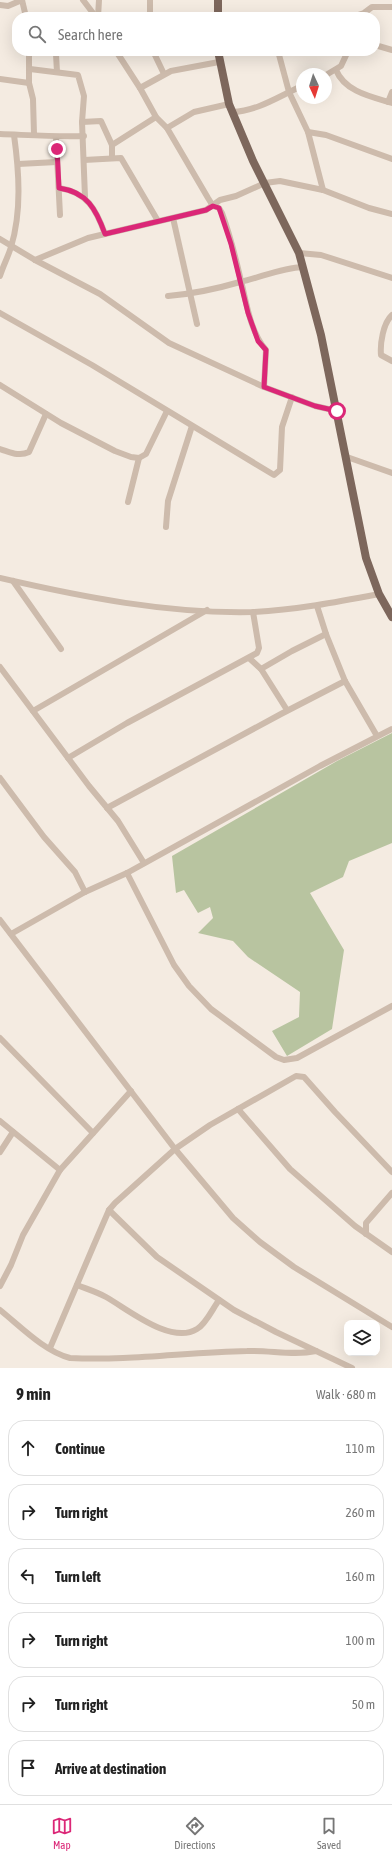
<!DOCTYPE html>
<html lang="en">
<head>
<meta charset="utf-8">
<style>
	:root { --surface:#fff; --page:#f2f2f2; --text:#222; --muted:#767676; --line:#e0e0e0; --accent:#db2777 }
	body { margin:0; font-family:"Asap Condensed",sans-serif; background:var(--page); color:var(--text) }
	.controls { position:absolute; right:12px; bottom:12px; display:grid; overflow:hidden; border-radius:8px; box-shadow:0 4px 16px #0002 }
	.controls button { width:36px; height:36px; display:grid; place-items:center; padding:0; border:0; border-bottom:1px solid var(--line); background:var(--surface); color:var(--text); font:20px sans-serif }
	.compass { position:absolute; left:296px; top:68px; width:36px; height:36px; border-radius:50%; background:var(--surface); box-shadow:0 4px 16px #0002; rotate:176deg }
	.stop { position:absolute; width:12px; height:12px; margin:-9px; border:3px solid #db2777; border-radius:50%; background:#fff }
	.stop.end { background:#db2777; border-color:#fff; box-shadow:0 1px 4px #0008 }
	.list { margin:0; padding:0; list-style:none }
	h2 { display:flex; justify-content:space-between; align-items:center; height:52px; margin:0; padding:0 16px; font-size:17px }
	h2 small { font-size:13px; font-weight:400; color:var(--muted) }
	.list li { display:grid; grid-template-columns:26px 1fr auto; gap:12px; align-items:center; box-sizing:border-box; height:56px; margin:0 8px 8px; padding:0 8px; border:1px solid var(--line); border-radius:16px }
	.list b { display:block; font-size:15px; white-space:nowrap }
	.list em { font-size:13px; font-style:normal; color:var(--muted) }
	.icon { flex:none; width:22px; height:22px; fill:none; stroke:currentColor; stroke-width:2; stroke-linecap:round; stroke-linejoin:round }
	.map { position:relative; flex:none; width:392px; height:1368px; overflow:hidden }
	.search { position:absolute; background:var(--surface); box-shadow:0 4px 16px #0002; left:12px; right:12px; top:12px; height:44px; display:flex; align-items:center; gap:10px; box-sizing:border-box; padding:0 14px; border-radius:16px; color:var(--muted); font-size:15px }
	.sheet { height:436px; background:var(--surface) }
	nav { display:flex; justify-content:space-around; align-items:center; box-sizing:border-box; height:56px; border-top:1px solid var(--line); background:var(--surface); font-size:11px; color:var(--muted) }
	nav a { display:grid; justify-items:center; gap:2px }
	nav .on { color:var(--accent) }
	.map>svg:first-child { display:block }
	.green { fill:#b8c4a0 }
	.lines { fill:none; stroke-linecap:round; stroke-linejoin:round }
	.minor { stroke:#cdbbac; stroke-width:6 }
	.major { stroke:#7d675c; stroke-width:8 }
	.route { stroke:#db2777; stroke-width:5 }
</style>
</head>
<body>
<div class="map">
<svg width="392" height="1368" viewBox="0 0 392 1368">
	<rect width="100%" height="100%" fill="#f4ebe1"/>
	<!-- green -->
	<polygon class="green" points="392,733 392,843 349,861 343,877 310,893 344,950 332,1029 287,1056 272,1031 299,1017 300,992 248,957 233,941 198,933 213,918 210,907 198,913 184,890 176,893 172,856 337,761"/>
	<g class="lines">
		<!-- minor -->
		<g class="minor">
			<polyline points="22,0 26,17"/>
			<polyline points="83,0 96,17"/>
			<polyline points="150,0 150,17"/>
			<polyline points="0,5 8,6 22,0"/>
			<polyline points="98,17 99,0"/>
			<polyline points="352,17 364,13 372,7 392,7"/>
			<polyline points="375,45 392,50"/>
			<polyline points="29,51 29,83 33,99 34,134"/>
			<path d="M116,51L140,88L156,117L167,128L208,198L213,206L219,208L222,213C230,235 236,259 241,281C247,305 250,331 266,350L264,387"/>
			<polyline points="153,51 164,74"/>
			<polyline points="278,51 289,92 308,132 323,190"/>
			<polyline points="30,69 78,75 84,96 82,122 85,197"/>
			<path d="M336,70C345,92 372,97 392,103"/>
			<polyline points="57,72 56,54 61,51"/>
			<polyline points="326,75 341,66 348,51"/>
			<polyline points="0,79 29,83"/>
			<polyline points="140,88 171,71 219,62"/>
			<polyline points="388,102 392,92"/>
			<path d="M232,112C258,111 279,96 302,86"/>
			<polyline points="82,122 101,121 112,145 112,158"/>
			<polyline points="167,128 194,112 229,104"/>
			<polyline points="308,132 326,135 392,159"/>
			<path d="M0,134C28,135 56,137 84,136"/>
			<polyline points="56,137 60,215"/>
			<polyline points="112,145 156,117"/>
			<polyline points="84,160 121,158 158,221"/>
			<polyline points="18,164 57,162"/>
			<path d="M59,188C87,192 96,209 105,234"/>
			<polyline points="173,218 197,324"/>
			<polyline points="0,239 35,260 100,294 169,343 264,387 315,406 337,411"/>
			<polyline points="299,253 321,255 392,278"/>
			<polyline points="35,260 88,238 206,210 220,200 236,196 265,183 280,181 323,190 369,208 392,214"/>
			<path d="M0,276C3,266 8,257 11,247C22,211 19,171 14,135"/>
			<path d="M168,296C192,294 216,289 240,282C262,277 281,268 303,267"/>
			<polyline points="0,313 92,365 274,475 280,470 282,427 292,397"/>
			<path d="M392,315C383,323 380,344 381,355L392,361"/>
			<polyline points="0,385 61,423 115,451 131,457 139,458 146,454 167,411"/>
			<path d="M0,449C10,452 19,457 29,452L46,414"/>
			<polyline points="347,457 392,473"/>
			<polyline points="128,502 139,458"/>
			<polyline points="166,527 168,501 192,426"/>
			<path d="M0,578C82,597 168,614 253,612C295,610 337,602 379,594"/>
			<polyline points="13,581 61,649"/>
			<polyline points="317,606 326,634 345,681 377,736"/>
			<polyline points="249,658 261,669 287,710"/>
			<polyline points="0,667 89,786 118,821 144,863"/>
			<polyline points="261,669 292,651 326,634"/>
			<polyline points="33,711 207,610"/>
			<polyline points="68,758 127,723 257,653 259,648 253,612"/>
			<polyline points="0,778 44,837 75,872 85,892"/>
			<polyline points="107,808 281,714 345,681"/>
			<polyline points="127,873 174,965 189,986 211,1009 276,1057 284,1060 297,1058 392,1006"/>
			<polyline points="0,920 175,1149 233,1218 260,1242 294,1267 392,1327"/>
			<polyline points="11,934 85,892 127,873 320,766 392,729"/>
			<polyline points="0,1038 93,1133"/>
			<polyline points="238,1109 290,1169 355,1226 392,1252"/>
			<polyline points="0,1121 60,1170"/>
			<polyline points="0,1152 13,1132"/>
			<polyline points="109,1210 157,1257 234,1310 276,1332 352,1368"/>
			<polyline points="366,1234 366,1223 392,1193"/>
			<path d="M77,1285C87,1289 97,1292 106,1297C129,1310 171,1345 197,1329C206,1324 213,1308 219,1300"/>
			<polyline points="0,1286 11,1265 23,1235 60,1170 131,1091"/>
			<path d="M0,1310C20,1326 45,1352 70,1358C129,1361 188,1352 247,1351C270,1350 294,1356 316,1351"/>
			<polyline points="50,1348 93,1247 109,1210 115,1203 175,1149 210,1125 296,1076 304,1077 335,1112 392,1172"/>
		</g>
		<!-- major -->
		<g class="major">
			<polyline points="218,17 218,0"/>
			<polyline points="218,51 229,104 253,161 299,253 321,335 366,558 379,594 392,617"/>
		</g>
	</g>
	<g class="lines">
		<!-- route -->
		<path class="route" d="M57,149L59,188C87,192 96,209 105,234L206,210L213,206L219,208L231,244L248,313L258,341L266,350L264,387L315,406L337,411"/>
	</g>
</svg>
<div class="controls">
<button><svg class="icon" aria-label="layers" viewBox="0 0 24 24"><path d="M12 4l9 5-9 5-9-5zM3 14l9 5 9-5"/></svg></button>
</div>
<svg class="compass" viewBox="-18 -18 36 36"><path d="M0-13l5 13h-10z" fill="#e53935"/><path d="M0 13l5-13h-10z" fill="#767676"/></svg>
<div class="stop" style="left:337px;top:411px"></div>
<div class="stop end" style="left:57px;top:149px"></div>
<div class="search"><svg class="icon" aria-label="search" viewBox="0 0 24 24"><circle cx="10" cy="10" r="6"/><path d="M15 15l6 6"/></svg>Search here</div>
</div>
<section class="sheet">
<h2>9 min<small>Walk · 680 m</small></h2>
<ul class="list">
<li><svg class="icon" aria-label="ahead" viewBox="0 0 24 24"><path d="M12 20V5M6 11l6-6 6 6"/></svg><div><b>Continue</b></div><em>110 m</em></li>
<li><svg class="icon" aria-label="right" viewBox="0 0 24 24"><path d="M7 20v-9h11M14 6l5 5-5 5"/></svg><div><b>Turn right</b></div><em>260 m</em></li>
<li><svg class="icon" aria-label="left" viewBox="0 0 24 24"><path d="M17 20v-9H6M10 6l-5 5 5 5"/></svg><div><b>Turn left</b></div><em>160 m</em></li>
<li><svg class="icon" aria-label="right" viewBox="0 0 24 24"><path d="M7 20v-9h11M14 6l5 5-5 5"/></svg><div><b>Turn right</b></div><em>100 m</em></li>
<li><svg class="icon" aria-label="right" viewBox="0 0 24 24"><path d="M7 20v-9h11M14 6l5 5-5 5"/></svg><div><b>Turn right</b></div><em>50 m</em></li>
<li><svg class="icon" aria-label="arrive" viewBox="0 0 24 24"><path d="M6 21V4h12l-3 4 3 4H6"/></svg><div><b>Arrive at destination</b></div></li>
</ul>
</section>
<nav>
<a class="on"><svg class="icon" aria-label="map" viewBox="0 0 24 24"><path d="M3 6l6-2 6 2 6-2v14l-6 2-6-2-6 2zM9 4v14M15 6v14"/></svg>Map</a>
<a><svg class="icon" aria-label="directions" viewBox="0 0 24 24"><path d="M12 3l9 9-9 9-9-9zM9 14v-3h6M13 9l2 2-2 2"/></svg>Directions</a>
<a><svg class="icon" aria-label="saved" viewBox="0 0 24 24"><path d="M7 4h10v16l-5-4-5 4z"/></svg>Saved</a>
</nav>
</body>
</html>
